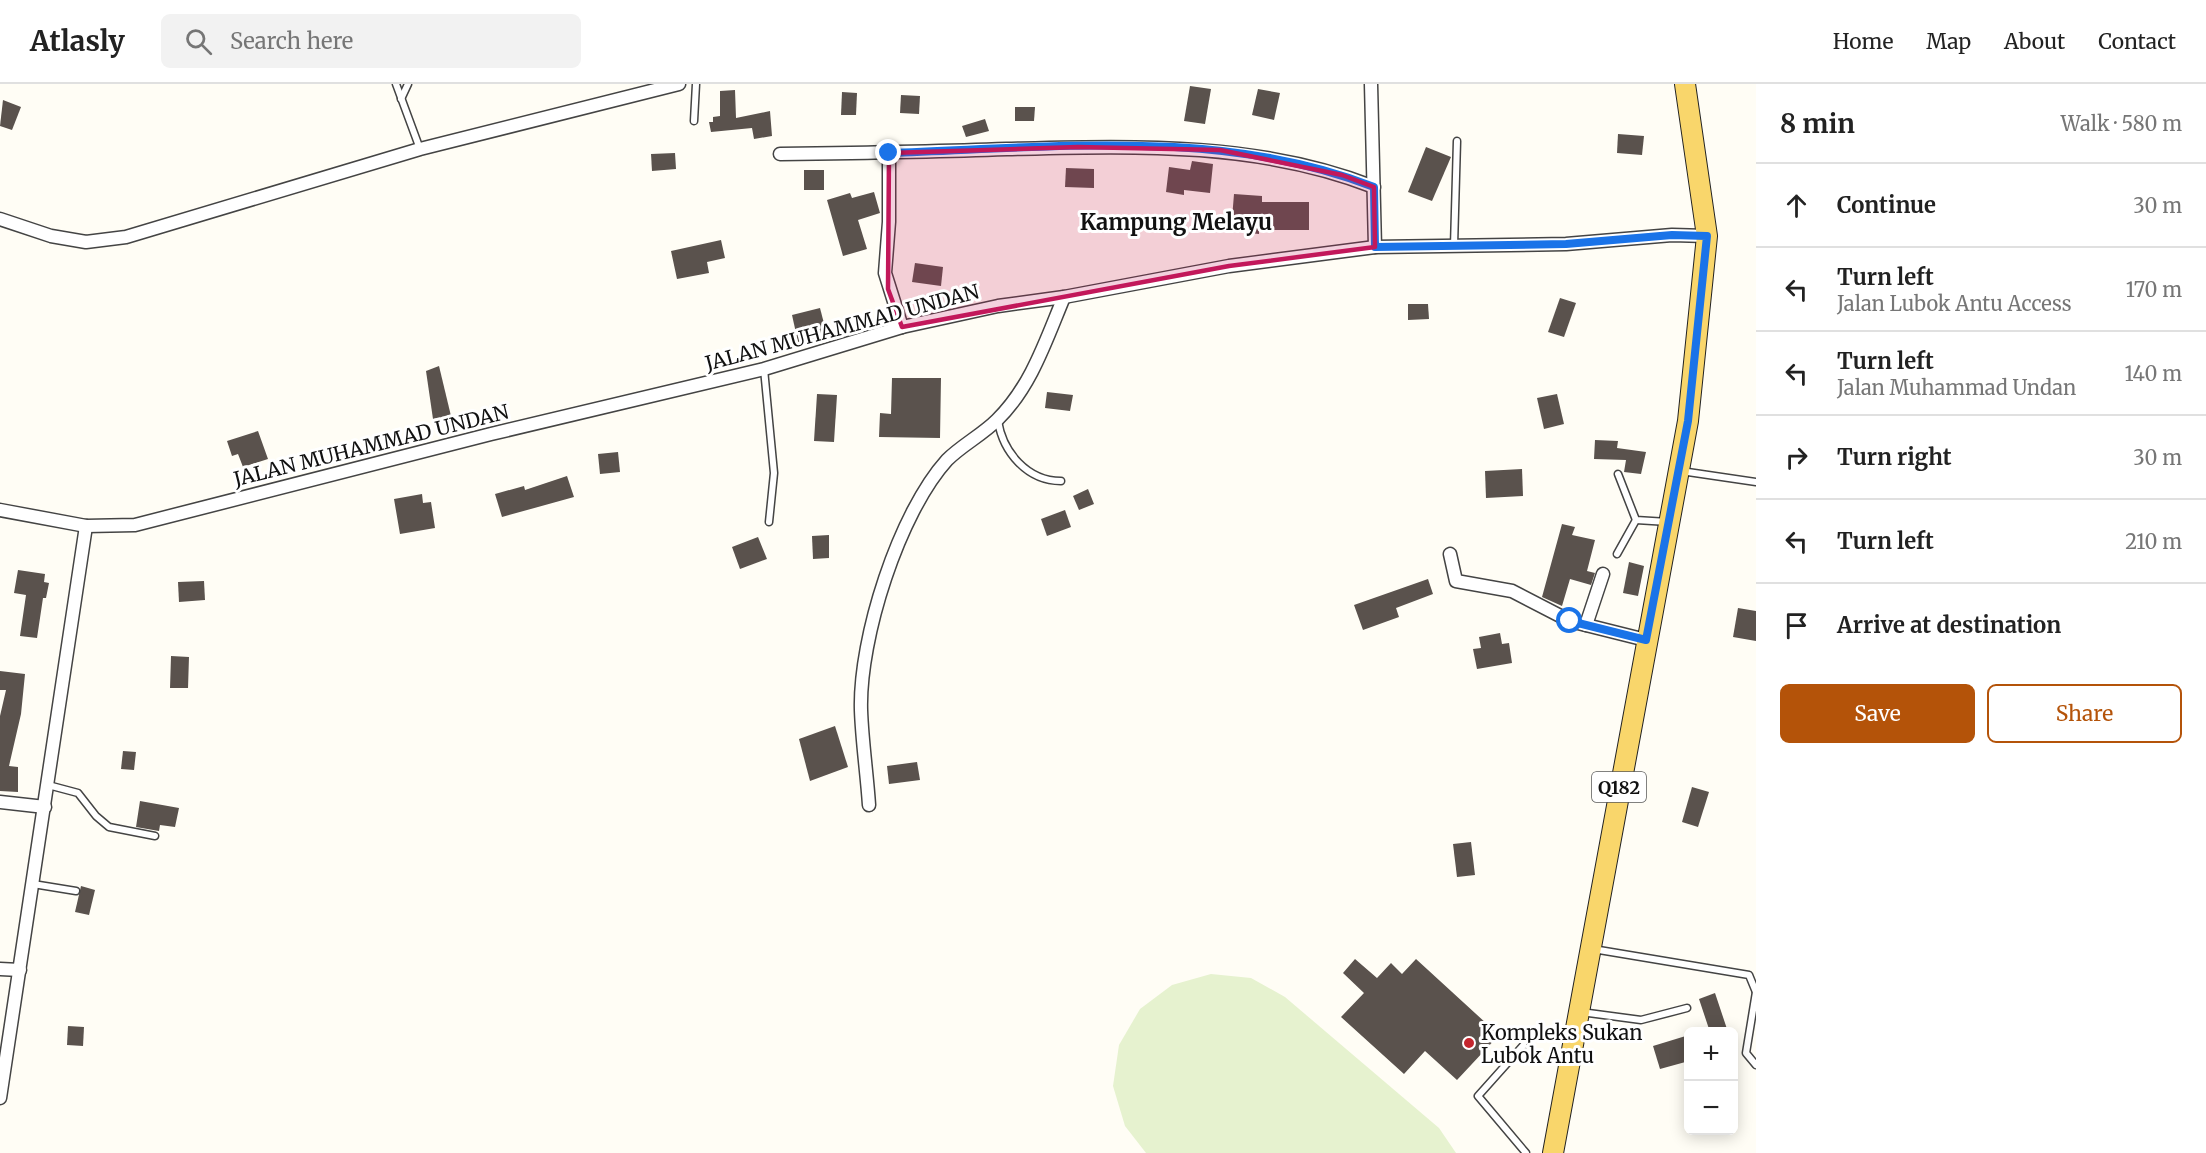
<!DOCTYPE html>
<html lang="en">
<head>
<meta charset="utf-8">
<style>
	:root { --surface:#fff; --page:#f2f2f2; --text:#222; --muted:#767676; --line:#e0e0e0; --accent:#b45309 }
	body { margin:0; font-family:Merriweather,serif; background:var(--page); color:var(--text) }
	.controls { position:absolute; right:18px; bottom:18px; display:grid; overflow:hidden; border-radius:9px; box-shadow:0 3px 15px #0003 }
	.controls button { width:54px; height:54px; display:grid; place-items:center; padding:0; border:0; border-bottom:2px solid var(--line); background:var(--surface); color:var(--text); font:30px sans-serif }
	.stop { position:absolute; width:18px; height:18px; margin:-14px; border:4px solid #1a73e8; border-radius:50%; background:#fff }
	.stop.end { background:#1a73e8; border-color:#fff; box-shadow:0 2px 6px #0008 }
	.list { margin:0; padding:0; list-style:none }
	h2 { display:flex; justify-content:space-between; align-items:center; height:78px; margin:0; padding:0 24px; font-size:26px }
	h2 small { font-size:20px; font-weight:400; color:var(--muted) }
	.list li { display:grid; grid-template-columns:39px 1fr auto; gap:18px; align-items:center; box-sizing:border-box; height:84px; padding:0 24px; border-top:2px solid var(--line) }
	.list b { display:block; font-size:22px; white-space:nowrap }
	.list p { margin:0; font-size:20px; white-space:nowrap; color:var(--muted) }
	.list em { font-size:20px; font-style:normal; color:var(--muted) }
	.actions { display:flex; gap:12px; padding:18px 24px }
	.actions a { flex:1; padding:14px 0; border:2px solid var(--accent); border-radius:9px; text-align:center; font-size:21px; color:var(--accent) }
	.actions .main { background:var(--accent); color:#fff }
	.icon { flex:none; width:33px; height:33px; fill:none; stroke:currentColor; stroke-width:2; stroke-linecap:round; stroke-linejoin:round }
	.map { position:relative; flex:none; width:1756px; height:1069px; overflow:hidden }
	header { display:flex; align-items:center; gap:36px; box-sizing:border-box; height:84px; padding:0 30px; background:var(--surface); border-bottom:2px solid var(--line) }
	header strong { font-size:28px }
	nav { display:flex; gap:33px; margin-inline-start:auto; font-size:21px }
	.search { width:420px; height:54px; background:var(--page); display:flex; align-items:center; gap:15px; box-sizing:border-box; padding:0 21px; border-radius:9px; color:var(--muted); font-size:22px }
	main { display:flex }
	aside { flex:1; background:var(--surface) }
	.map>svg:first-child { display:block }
	.pitch { fill:#e6f2cf }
	.building { fill:#5a524d }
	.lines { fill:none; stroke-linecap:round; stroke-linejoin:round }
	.service-casing { stroke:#444; stroke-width:9 }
	.minor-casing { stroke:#444; stroke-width:15 }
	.primary-casing { stroke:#222; stroke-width:22 }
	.service { stroke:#fff; stroke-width:6 }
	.minor { stroke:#fff; stroke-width:12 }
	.primary { stroke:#f9d66b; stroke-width:20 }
	.route { stroke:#1a73e8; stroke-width:8 }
	.marked { fill:#c2185b; fill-opacity:0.2; stroke:#c2185b; stroke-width:4.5; stroke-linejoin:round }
	.poi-dot { fill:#c4262e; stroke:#fff; stroke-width:2 }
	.labels { text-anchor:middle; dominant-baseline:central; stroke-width:6; stroke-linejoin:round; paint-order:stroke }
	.shield { fill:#fff; stroke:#585858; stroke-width:1.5 }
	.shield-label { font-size:18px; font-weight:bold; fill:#111 }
	.street-label { font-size:20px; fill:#111; stroke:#fff }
	.poi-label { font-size:20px; fill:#111; stroke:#fff; text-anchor:start }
	.quarter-label { font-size:22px; font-weight:bold; fill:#111; stroke:#fff }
</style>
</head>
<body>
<header>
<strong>Atlasly</strong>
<div class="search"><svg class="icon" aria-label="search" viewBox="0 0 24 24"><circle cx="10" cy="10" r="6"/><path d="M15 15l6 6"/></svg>Search here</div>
<nav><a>Home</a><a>Map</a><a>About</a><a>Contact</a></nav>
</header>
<main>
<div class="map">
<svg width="1756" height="1069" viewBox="0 0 1756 1069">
	<rect width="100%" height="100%" fill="#fffdf5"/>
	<!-- pitch -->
	<polygon class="pitch" points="1211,890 1251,894 1285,913 1439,1044 1456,1069 1146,1069 1125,1042 1113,1002 1119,961 1140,925 1172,901"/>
	<!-- building -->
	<g class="building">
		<polygon points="1190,2 1211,5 1205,40 1184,37"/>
		<polygon points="1258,5 1280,9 1274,36 1252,31"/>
		<polygon points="735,6 736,34 770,27 772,52 754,55 752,44 711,48 709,38 713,38 713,33 720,32 720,7"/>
		<polygon points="842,8 857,9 856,31 841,31"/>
		<polygon points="901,11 920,12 919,30 900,29"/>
		<polygon points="3,16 21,23 12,46 0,42"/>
		<polygon points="1015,23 1035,23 1034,37 1015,37"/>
		<polygon points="985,35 989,47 966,53 962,42"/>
		<polygon points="1618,50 1644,52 1642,71 1617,69"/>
		<polygon points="1426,63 1451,73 1432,117 1408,108"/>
		<polygon points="675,69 676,85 652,87 651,70"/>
		<polygon points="1192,77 1213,80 1210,109 1184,106 1184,111 1166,108 1169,83 1190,86"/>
		<polygon points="1066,84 1094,85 1094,104 1065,103"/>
		<rect x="804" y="86" width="20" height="20"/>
		<polygon points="874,108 880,129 858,136 867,165 843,172 827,116 850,109 852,114"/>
		<polygon points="1234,110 1262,112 1262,118 1309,118 1309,146 1259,146 1259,150 1231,147"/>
		<polygon points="721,156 725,174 707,178 709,189 677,195 671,167"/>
		<polygon points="915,179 943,183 941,202 912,198"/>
		<polygon points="1560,214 1576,219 1564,253 1548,248"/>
		<polygon points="1408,220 1428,220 1429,235 1408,236"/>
		<polygon points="820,224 827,251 798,258 792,231"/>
		<polygon points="439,282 451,332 433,335 426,287"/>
		<polygon points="892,294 941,294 940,354 879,353 880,329 891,330"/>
		<polygon points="1047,308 1073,311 1070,327 1045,324"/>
		<polygon points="817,310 837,311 834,358 814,357"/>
		<polygon points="1557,310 1564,340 1544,345 1537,314"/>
		<polygon points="258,347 268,375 243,383 238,370 232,372 227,357"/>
		<polygon points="1595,356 1618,357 1617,364 1646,368 1641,390 1624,388 1626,376 1594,375"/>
		<polygon points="618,368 620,388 600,390 598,370"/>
		<polygon points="1522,385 1523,412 1486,414 1485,387"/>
		<polygon points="567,392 574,413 502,433 495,410 524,402 525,406"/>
		<polygon points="1088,405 1094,420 1079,426 1073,412"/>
		<polygon points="422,410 423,419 431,418 435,444 400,450 394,415"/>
		<polygon points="1065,426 1071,443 1047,452 1041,435"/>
		<polygon points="1562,440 1575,443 1572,451 1595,456 1587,487 1595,489 1591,501 1570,495 1562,522 1542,513"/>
		<polygon points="829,451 829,474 813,475 812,452"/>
		<polygon points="758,453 767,475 740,485 732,463"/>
		<polygon points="1629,478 1644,482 1638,512 1623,509"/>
		<polygon points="18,486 45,490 44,498 49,499 46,514 43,514 37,554 20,552 26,511 14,509"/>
		<polygon points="1428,495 1433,510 1396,524 1399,533 1363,546 1354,521"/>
		<polygon points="204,497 205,516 179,518 178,498"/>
		<polygon points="1738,524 1756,527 1756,557 1733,553"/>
		<polygon points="1500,549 1502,560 1509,559 1512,579 1477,585 1473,565 1481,564 1479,553"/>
		<polygon points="171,572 189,573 188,604 170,604"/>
		<polygon points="0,587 25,590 21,630 9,682 18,683 18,708 0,707 0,632 6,606 0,606"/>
		<polygon points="835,642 848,683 810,697 799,655"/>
		<polygon points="123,667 136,668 134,686 121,685"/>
		<polygon points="917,678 920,696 889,700 887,682"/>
		<polygon points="1692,703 1709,708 1698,743 1682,738"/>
		<polygon points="140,717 179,724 175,743 160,741 159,747 136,743"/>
		<polygon points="1471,758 1475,791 1457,793 1453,760"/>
		<polygon points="81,802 95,806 89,831 75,828"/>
		<polygon points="1355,875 1377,894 1391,879 1402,890 1416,875 1499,951 1457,996 1425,967 1404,990 1341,933 1364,909 1343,889"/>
		<polygon points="1715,909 1728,948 1710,948 1699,915"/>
		<polygon points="68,942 84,943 83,962 67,961"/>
		<polygon points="1689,951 1689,977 1660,985 1653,962"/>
	</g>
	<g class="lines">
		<defs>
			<g id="service">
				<polyline points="396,0 420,65"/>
				<polyline points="401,15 408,0"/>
				<polyline points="694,37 696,0"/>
				<polyline points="1454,162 1457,57"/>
				<polyline points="764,285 774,389 769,438"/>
				<path d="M998,337C1003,368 1027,397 1061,397"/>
				<polyline points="1681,387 1756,398"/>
				<polyline points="1618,390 1636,436 1668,438"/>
				<polyline points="1617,470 1636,436"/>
				<polyline points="48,701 78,709 96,732 109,743 155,752"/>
				<polyline points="33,800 76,807"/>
				<polyline points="1593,865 1749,891 1756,908"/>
				<polyline points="1756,908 1746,969 1756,981"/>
				<polyline points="1581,928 1641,936 1687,924"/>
				<polyline points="1526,1069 1478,1012 1529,955 1573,944"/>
			</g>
			<g id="minor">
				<polyline points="1371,0 1375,163"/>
				<polyline points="889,69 889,138 885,189 902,243"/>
				<path d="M780,70C856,69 931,68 1007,65C1131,62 1257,57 1374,103"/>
				<polyline points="0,135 51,152 86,158 126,153 420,65 679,0"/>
				<polyline points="0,426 86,442 135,441 491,350 764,285 902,243 998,222 1064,213 1229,182 1375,163 1566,160 1672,151 1707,152"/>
				<polyline points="1450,470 1456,497 1512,507 1570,537 1646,556"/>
				<polyline points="1586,541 1603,490"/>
				<polyline points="0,718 45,723"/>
				<path d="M869,721C867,690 862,657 861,626C859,554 899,429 947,376C962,361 982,351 997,336C1031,303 1046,256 1064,213"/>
				<polyline points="0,885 20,886"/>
				<polyline points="0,1014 86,442"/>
			</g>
			<polyline id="primary" points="1553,1069 1688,337 1707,152 1685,0"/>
		</defs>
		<!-- service casing -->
		<use href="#service" class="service-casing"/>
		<!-- minor casing -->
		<use href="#minor" class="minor-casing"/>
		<!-- primary casing -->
		<use href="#primary" class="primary-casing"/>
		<!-- service -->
		<use href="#service" class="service"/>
		<!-- minor -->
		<use href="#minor" class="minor"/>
		<!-- primary -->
		<use href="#primary" class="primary"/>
	</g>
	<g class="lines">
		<!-- route -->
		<path class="route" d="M889,69C1049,64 1222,43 1374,103L1375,163L1566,160L1672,151L1707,152L1688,337L1646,556L1570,537"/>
	</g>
	<!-- marked area -->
	<path class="marked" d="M1078,63L1220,66L1342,91L1374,103L1375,163L1229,182L902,243L888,205L889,69Z"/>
	<!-- markers -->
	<circle class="poi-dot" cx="1469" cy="959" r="6"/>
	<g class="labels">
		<!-- shield labels -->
		<rect class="shield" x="1592" y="688" width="54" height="30" rx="4.5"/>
		<g class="shield-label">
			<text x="1619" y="703">Q182</text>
		</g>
		<!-- street labels -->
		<g class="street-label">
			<text transform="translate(842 243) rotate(-15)">JALAN MUHAMMAD UNDAN</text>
			<text transform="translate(371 361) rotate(-14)">JALAN MUHAMMAD UNDAN</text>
		</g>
		<!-- poi labels -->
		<g class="poi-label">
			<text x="1481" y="948">Kompleks Sukan<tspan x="1481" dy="23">Lubok Antu</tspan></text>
		</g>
		<!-- quarter labels -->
		<g class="quarter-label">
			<text x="1176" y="138">Kampung Melayu</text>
		</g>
	</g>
</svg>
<div class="controls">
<button>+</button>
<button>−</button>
</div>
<div class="stop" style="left:1570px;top:537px"></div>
<div class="stop end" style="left:889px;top:69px"></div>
</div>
<aside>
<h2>8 min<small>Walk · 580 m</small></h2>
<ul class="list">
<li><svg class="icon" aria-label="ahead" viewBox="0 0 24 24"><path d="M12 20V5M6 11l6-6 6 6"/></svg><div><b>Continue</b></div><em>30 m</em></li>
<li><svg class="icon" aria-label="left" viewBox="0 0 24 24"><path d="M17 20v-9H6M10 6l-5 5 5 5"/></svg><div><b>Turn left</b><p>Jalan Lubok Antu Access</p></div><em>170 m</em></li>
<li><svg class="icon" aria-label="left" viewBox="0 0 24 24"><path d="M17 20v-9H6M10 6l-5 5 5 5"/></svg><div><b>Turn left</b><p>Jalan Muhammad Undan</p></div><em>140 m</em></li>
<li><svg class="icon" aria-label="right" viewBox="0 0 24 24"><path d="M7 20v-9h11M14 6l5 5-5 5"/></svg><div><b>Turn right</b></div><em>30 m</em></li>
<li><svg class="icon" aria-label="left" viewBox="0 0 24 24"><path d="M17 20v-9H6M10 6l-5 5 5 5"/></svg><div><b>Turn left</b></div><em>210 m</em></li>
<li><svg class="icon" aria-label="arrive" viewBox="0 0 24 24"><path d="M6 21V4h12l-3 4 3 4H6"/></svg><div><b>Arrive at destination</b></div></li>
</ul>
<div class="actions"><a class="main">Save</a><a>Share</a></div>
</aside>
</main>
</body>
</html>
